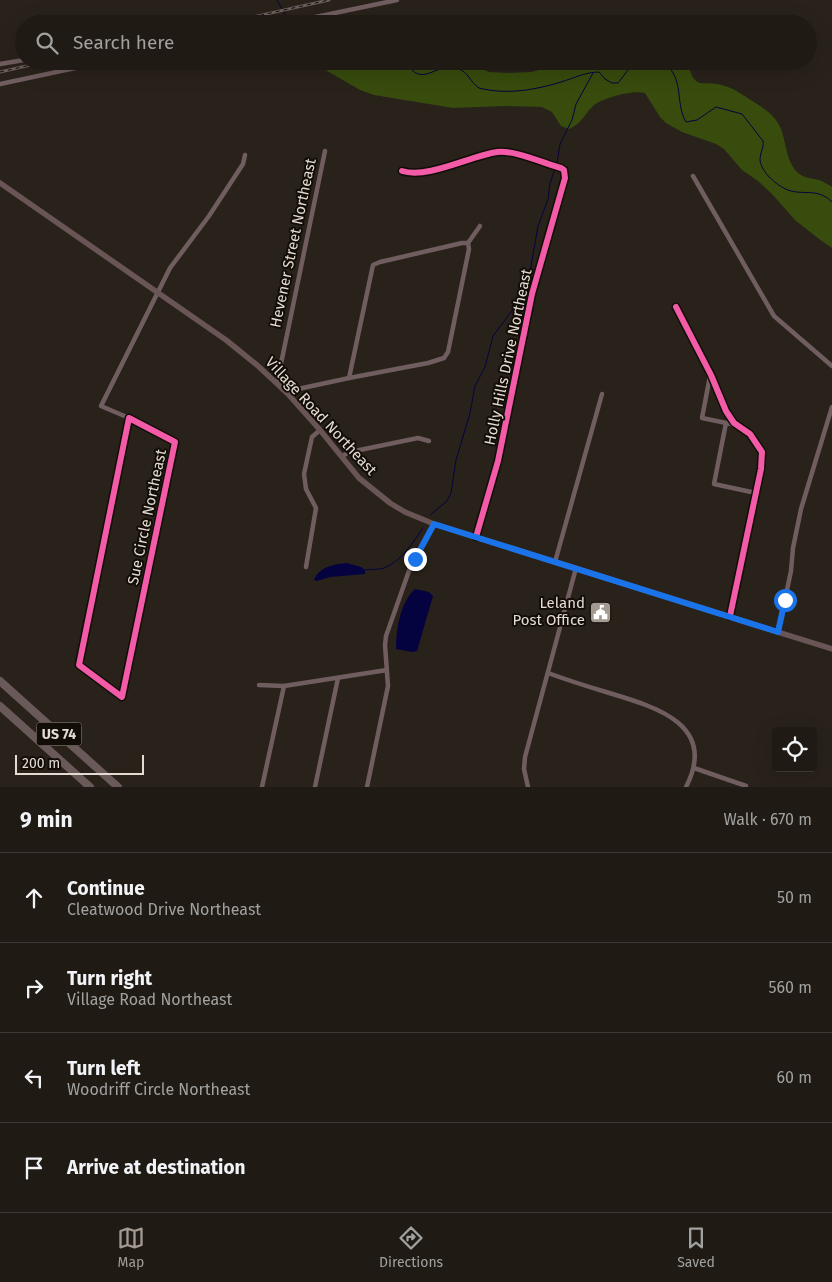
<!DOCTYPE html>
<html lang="en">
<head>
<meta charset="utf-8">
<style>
	:root { --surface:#1f1a14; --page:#2c2722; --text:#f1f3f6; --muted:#a1a1a0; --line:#3c3834; --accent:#a39b92 }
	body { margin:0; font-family:"Fira Sans",sans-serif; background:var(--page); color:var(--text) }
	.controls { position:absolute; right:15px; bottom:15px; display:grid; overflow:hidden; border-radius:5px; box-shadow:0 5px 20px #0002 }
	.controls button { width:45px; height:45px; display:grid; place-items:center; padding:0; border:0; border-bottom:1px solid var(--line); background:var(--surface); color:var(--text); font:25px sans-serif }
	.scale { position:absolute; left:15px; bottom:12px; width:129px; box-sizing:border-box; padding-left:5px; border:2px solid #e4dcd3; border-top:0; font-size:14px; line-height:18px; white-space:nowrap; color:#e4dcd3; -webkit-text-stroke:4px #130d07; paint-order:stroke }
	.stop { position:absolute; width:15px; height:15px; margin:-11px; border:4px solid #1a73e8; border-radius:50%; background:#fff }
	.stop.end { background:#1a73e8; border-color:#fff; box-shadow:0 1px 5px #0008 }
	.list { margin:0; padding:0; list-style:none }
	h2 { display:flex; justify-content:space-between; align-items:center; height:65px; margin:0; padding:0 20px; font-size:21px }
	h2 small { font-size:16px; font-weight:400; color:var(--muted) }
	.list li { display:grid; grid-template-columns:32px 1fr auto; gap:15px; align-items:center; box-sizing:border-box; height:90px; padding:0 20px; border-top:1px solid var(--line) }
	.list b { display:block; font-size:19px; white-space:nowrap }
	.list p { margin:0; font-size:16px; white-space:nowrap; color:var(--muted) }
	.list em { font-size:16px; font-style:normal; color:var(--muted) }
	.icon { flex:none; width:28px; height:28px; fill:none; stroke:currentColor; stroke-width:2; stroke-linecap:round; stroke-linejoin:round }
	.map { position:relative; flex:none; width:832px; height:787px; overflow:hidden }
	.search { position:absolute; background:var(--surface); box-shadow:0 5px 20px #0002; left:15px; right:15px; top:15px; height:55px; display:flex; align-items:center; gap:12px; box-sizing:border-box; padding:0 18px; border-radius:28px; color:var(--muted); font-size:19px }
	.sheet { height:425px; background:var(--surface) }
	nav { display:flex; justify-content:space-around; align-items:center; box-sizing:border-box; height:70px; border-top:1px solid var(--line); background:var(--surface); font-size:14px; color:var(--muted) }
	nav a { display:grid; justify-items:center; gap:2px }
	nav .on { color:var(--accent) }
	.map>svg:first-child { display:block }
	.green { fill:#374c0d }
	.water { fill:#040340 }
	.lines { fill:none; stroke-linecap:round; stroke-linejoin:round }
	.stream { stroke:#040340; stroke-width:1 }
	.street { stroke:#705d5f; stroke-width:4.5 }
	.secondary { stroke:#695556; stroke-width:5.5 }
	.highway { stroke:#695958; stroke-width:8 }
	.rail-casing { stroke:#6b5f5e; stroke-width:3 }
	.rail { stroke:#130d07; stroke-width:1; stroke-dasharray:4; stroke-linecap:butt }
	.cycleway-casing { stroke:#130d07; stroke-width:9 }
	.cycleway { stroke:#f35aa7; stroke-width:6 }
	.route { stroke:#1a73e8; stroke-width:6 }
	.labels { text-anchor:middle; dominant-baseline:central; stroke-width:4; stroke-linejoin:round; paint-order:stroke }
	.shield { fill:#130d07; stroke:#a59e96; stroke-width:1 }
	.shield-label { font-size:14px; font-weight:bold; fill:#e4dcd3 }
	.street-label { font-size:15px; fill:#e4dcd3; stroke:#130d07 }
	.poi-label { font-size:15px; fill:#e4dcd3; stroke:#130d07; text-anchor:end }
</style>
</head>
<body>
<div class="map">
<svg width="832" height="787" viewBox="0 0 832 787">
	<rect width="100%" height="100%" fill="#29221a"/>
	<!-- green -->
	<path class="green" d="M310,61H465L489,72L509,73L531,72L564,64L598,61H687C696,94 701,78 725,86C733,88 742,94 749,99C759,105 772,113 778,123C787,138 784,158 797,172C804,179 814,178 822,181C825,183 829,185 832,187V248L819,239L795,220L772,194L758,181L742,170L724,149L716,144L682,132L666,123L660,117L645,93C633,90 601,98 592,107C585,114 580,125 569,129L561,126L552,112L542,107L505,106L453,108L374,95L360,90Z"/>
	<!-- water -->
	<g class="water">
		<path d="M347,563L361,567L365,570V574L330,577L317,581L314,580C319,567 334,564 347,563Z"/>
		<path d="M415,589L429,592L433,596L417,651L412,652L396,649C396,629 400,603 415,589Z"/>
	</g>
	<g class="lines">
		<!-- stream -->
		<g class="stream">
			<polyline points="277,0 289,21"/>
			<path d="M405,61C423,91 433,61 459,69C468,72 471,83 479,88C506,95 535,90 561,82C574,78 586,72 599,72L605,79L612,83H618L635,61"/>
			<path d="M660,61C686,74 674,102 686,122L697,120L716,107L742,114L763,141C764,147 760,153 760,160C761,172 777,186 788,190C805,196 817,187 832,202"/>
			<polyline points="557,163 560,144 572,120 576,104 593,73"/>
			<polyline points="430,515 447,501 451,493 456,460 470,413 475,386 485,367 493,336 523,296 527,284 530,272 538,226 548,199 550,183 555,169"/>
			<path d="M363,570C369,569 378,570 384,568C401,562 413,542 423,528"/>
		</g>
		<!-- street -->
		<g class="street">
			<polyline points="282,24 397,0"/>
			<polyline points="0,64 24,60"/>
			<polyline points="0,84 108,61"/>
			<path d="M402,171C428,179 470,156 497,152C515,150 543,163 561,168L564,170L565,178L532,294L498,461L476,537"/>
			<polyline points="693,176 774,316 832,366"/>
			<polygon points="462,243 468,243 469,249 448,352 444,358 428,363 349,378 373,265 380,262"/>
			<polyline points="468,243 480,226"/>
			<polyline points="676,307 711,375 726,411 734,423 750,434 762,452 761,469 730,616"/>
			<polyline points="710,376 702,418 736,425"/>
			<polyline points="277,383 325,151"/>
			<polyline points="288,394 298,389 349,378"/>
			<polygon points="129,418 175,442 122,697 79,665"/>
			<polyline points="129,418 101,406 170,268 209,216 243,164 245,155"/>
			<polyline points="726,423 714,484 756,493"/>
			<polyline points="342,456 350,452 418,438 429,441"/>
			<polyline points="555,562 602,394"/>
			<polyline points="306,567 316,508 306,489 304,474 312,437 320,430"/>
			<polyline points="778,632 791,571 793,548 801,509 832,407"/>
			<path d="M548,673C567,680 586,686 606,692C652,706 719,723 686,787"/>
			<polyline points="259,685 284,686 387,670"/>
			<polyline points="694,768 746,786"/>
			<polyline points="262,787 284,686"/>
			<polyline points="315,787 338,678"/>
			<polyline points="367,787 388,686 385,645 386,636 410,568 434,524"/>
			<polyline points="528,787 524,769 525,757 576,568"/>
		</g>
		<!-- secondary -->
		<polyline class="secondary" points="0,183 226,340 257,365 288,394 320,430 359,478 390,503 405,512 434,524 832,649"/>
		<!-- highway -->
		<g class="highway">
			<polyline points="0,681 118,787"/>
			<polyline points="0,706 90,787"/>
		</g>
		<defs>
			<g id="rail">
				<polyline points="221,24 329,0"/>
				<polyline points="0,72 48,61"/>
			</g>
		</defs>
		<!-- rail casing -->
		<use href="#rail" class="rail-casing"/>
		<!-- rail -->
		<use href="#rail" class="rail"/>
		<defs>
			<g id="cycleway">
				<path d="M402,171C428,179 470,156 497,152C515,150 543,163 561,168L564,170L565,178L532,294L498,461L476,537"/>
				<polyline points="676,307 711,375 726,411 734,423 750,434 762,452 761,469 730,616"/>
				<polygon points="129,418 175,442 122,697 79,665"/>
			</g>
		</defs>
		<!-- cycleway casing -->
		<use href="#cycleway" class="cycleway-casing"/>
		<!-- cycleway -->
		<use href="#cycleway" class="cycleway"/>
	</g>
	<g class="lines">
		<!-- route -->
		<polyline class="route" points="415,559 434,524 778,632 785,600"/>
	</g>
	<!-- icons -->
	<defs>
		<symbol id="civic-square" viewBox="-11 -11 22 22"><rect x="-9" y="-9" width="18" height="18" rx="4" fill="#a39b92" stroke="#130d07"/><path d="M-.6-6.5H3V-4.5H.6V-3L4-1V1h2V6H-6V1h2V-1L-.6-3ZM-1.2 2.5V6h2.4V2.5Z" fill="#fff"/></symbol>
	</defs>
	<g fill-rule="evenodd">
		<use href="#civic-square" x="588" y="600" width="25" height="25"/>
	</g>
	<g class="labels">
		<!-- shield labels -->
		<rect class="shield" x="36.5" y="722.5" width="45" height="23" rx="4"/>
		<g class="shield-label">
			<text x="59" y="734">US 74</text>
		</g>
		<!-- street labels -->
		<g class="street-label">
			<text transform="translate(293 243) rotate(-78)">Hevener Street Northeast</text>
			<text transform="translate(508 357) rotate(-78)">Holly Hills Drive Northeast</text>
			<text transform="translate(321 416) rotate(47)">Village Road Northeast</text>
			<text transform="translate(147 517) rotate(-78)">Sue Circle Northeast</text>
		</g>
		<!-- poi labels -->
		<g class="poi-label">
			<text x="585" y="603">Leland<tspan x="585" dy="17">Post Office</tspan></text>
		</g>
	</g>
</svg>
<div class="controls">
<button><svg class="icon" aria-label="locate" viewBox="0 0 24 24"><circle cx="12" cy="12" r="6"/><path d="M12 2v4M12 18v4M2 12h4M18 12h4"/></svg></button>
</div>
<div class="scale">200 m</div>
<div class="stop" style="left:785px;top:600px"></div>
<div class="stop end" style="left:415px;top:559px"></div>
<div class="search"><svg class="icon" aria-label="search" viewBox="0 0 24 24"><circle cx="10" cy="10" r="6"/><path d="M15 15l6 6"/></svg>Search here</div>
</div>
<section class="sheet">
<h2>9 min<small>Walk · 670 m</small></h2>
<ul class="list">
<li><svg class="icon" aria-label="ahead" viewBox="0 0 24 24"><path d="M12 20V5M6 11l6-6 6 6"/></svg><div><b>Continue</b><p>Cleatwood Drive Northeast</p></div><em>50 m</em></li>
<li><svg class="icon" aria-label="right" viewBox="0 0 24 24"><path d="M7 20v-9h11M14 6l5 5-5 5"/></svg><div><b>Turn right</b><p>Village Road Northeast</p></div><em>560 m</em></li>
<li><svg class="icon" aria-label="left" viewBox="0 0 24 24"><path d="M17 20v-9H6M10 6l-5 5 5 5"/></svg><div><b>Turn left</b><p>Woodriff Circle Northeast</p></div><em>60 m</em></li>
<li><svg class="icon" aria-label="arrive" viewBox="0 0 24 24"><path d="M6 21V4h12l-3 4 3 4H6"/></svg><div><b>Arrive at destination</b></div></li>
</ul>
</section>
<nav>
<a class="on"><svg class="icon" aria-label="map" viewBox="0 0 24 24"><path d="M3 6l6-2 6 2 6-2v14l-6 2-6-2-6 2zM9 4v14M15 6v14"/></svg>Map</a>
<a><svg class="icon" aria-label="directions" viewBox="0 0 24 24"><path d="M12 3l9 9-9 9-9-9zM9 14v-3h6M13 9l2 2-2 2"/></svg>Directions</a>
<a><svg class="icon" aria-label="saved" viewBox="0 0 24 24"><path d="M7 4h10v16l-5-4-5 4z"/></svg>Saved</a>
</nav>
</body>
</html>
